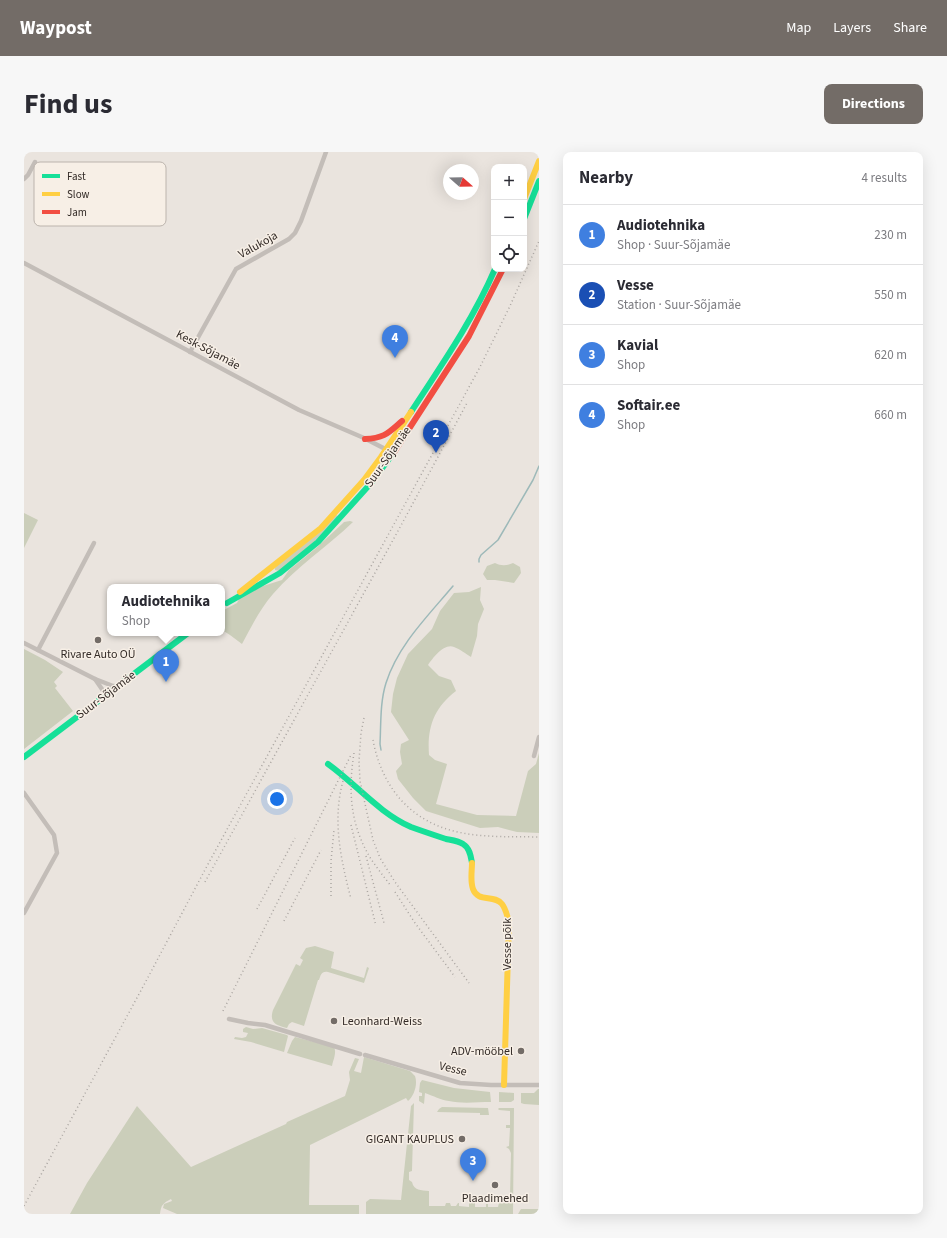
<!DOCTYPE html>
<html lang="en">
<head>
<meta charset="utf-8">
<style>
	:root { --surface:#fff; --page:#f7f7f7; --text:#2b2b33; --muted:#7c7c81; --line:#e1e1e2; --accent:#736c67 }
	body { margin:0; font-family:"Source Sans 3",sans-serif; background:var(--page); color:var(--text) }
	.controls { position:absolute; right:12px; top:12px; display:grid; overflow:hidden; border-radius:8px; box-shadow:0 4px 16px #0002 }
	.controls button { width:36px; height:36px; display:grid; place-items:center; padding:0; border:0; border-bottom:1px solid var(--line); background:var(--surface); color:var(--text); font:20px sans-serif }
	.compass { position:absolute; left:419px; top:12px; width:36px; height:36px; border-radius:50%; background:var(--surface); box-shadow:0 4px 16px #0002; rotate:110deg }
	.you { position:absolute; left:253px; top:647px; width:14px; height:14px; margin:-10px; border:3px solid #fff; border-radius:50%; background:#1a73e8; box-shadow:0 0 0 6px #1a73e833 }
	.badge { display:grid; place-items:center; width:26px; height:26px; border-radius:50%; background:var(--accent); color:#fff; font-size:13px; font-weight:700 }
	.pin { position:absolute; translate:-50% -33px; filter:drop-shadow(0 1px 2px #0008) }
	.pin::after { content:''; position:absolute; top:21px; width:14px; height:12px; background:inherit; clip-path:polygon(0 0,100% 0,50% 100%) }
	.popup { position:absolute; left:83px; top:432px; width:118px; height:52px; box-sizing:border-box; display:grid; place-content:center; border-radius:8px; background:var(--surface); filter:drop-shadow(0 1px 3px #0005); font-size:13px; white-space:nowrap; color:var(--muted) }
	.popup b { font-size:15px; color:var(--text) }
	.popup::after { content:''; position:absolute; left:50%; top:100%; margin-left:-8px; border:8px solid transparent; border-top-color:var(--surface) }
	.list { margin:0; padding:0; list-style:none }
	h2 { display:flex; justify-content:space-between; align-items:center; height:52px; margin:0; padding:0 16px; font-size:17px }
	h2 small { font-size:13px; font-weight:400; color:var(--muted) }
	.list li { display:grid; grid-template-columns:26px 1fr auto; gap:12px; align-items:center; box-sizing:border-box; height:60px; padding:0 16px; border-top:1px solid var(--line) }
	.list b { display:block; font-size:15px; white-space:nowrap }
	.list p { margin:0; font-size:13px; white-space:nowrap; color:var(--muted) }
	.list em { font-size:13px; font-style:normal; color:var(--muted) }
	.icon { flex:none; width:22px; height:22px; fill:none; stroke:currentColor; stroke-width:2; stroke-linecap:round; stroke-linejoin:round }
	.map { position:relative; flex:none; width:515px; height:1062px; overflow:hidden; border-radius:8px }
	header { display:flex; align-items:center; gap:24px; box-sizing:border-box; height:56px; padding:0 20px; background:var(--accent); color:#fff }
	header strong { font-size:19px }
	nav { display:flex; gap:22px; margin-inline-start:auto; font-size:14px }
	.intro { display:flex; align-items:center; justify-content:space-between; box-sizing:border-box; height:96px; padding:0 24px }
	h1 { margin:0; font-size:28px }
	.button { padding:10px 18px; border-radius:8px; background:var(--accent); color:#fff; font-size:14px; font-weight:700 }
	main { display:flex; gap:24px; padding:0 24px }
	aside { flex:1; background:var(--surface); border-radius:8px; box-shadow:0 4px 16px #0002 }
	.map>svg:first-child { display:block }
	.green { fill:#cbceba }
	.lines { fill:none; stroke-linecap:round; stroke-linejoin:round }
	.stream { stroke:#9db9b9; stroke-width:1.5 }
	.street { stroke:#c3bdb8; stroke-width:4.5 }
	.fast { stroke:#16e098; stroke-width:6 }
	.slow { stroke:#ffcf43; stroke-width:6 }
	.jam { stroke:#f24e42; stroke-width:6 }
	.rail { stroke:#aba6a2; stroke-width:1.5; stroke-dasharray:1 3; stroke-linecap:butt }
	.poi-dot { fill:#736c67; stroke:#f7efe6; stroke-width:1.5 }
	.labels { text-anchor:middle; dominant-baseline:central; stroke-width:3; stroke-linejoin:round; paint-order:stroke }
	.street-label { font-size:12px; fill:#332b27; stroke:#f7efe6 }
	.poi-label { font-size:12px; fill:#332b27; stroke:#f7efe6 }
	.key { fill:#f7efe6; stroke:#bcb4ad; stroke-width:1 }
	.key-label { font-size:11px; fill:#332b27 }
</style>
</head>
<body>
<header>
<strong>Waypost</strong>
<nav><a>Map</a><a>Layers</a><a>Share</a></nav>
</header>
<div class="intro"><h1>Find us</h1><a class="button">Directions</a></div>
<main>
<div class="map">
<svg width="515" height="1062" viewBox="0 0 515 1062">
	<rect width="100%" height="100%" fill="#eae4de"/>
	<!-- green -->
	<g class="green">
		<polygon points="0,361 14,368 0,396"/>
		<polygon points="312,363 314,364 292,388 255,419 251,418 251,416 254,413 295,381"/>
		<path d="M326,369L329,370C303,395 272,415 249,442C236,457 227,475 218,492L206,483L198,478V459L213,451L216,445L239,434L258,428L265,418L291,397L318,372L320,370Z"/>
		<path d="M471,411C477,414 482,414 489,411L496,415L497,421L490,431L471,428H463L459,422L463,414Z"/>
		<path d="M457,435L456,448L460,457L454,472L453,484L447,505C442,502 436,497 430,495C420,491 409,506 404,513L415,524L427,528L432,539C410,556 403,575 405,603L411,608L423,612L412,652L453,663L492,664L504,619L512,612L515,601V681L493,680L474,675L456,676L402,659L389,646L374,627L372,619L378,612L376,600L377,592L385,588L367,560L369,542L373,526L384,502L408,477L416,459L430,441L445,440Z"/>
		<polygon points="0,497 21,508 39,520 30,530 33,534 31,536 49,559 0,597"/>
		<path d="M291,794L310,800L307,816L340,826L343,815L345,816L340,831L304,820C297,819 297,823 295,828H294L280,874L268,870L265,872L263,876C252,873 245,871 249,858L272,812L276,814L279,808L276,806L282,796Z"/>
		<polygon points="222,875 229,877 238,876 263,883 264,884 260,900 227,890 210,887 211,885 218,886 222,885 224,881 219,880 219,877"/>
		<path d="M271,885L310,895C313,901 309,908 308,914L263,901L268,889Z"/>
		<path d="M340,905L386,919C387,920 390,923 391,924C394,932 390,944 384,949L382,946L286,993L285,1053H335V1062H153L139,1056L140,1052L148,1049L147,1047C139,1051 137,1053 136,1062H46L63,1031L113,954L167,1015L262,972L263,970L321,944L326,928L325,920L331,906L335,907L330,919L337,921Z"/>
		<path d="M398,928L430,936L466,940L467,950C453,950 438,952 425,949C416,948 410,944 401,941L400,952L395,949V944H398V941L395,940L396,931Z"/>
		<polygon points="514,937 515,937 515,953 500,952 497,951 497,941 510,941"/>
		<polygon points="475,940 490,941 490,948 487,950 475,950"/>
		<path d="M390,951L388,1018V1019L385,1020V1028L388,1030C390,1039 397,1038 405,1039V1054H421L422,1051H426L427,1054H432L434,1051H435V1054L445,1055V1051H451V1055H462V1052H464V1055H474L475,1051C481,1051 483,1051 486,1044L487,1001L485,997L482,995L485,994L486,976H482V973H486V959L475,958L474,957L475,956H490L489,1062H342V1050L346,1047L377,1048L387,954Z"/>
		<polygon points="418,955 464,956 465,963 456,963 456,961 413,960 415,957"/>
		<polygon points="497,1057 515,1057 515,1062 494,1062"/>
	</g>
	<g class="lines">
		<!-- stream -->
		<g class="stream">
			<polyline points="455,410 455,407 457,403 474,388 509,328 515,314"/>
			<path d="M357,598L356,592C357,572 356,550 362,531C374,493 404,464 429,434"/>
		</g>
		<!-- street -->
		<g class="street">
			<polyline points="0,27 4,23 11,10"/>
			<polyline points="0,111 275,258 340,286 369,301"/>
			<polyline points="166,200 212,117 265,87 271,81 277,69 302,0"/>
			<polyline points="0,491 71,527 89,534 94,534"/>
			<polyline points="14,498 70,391"/>
			<polyline points="71,527 82,543"/>
			<polyline points="510,604 515,585"/>
			<polyline points="0,641 30,683 33,701 0,761"/>
			<polyline points="205,867 224,871 241,873 336,902"/>
			<polyline points="341,903 436,931 467,933 515,933"/>
		</g>
		<!-- fast -->
		<g class="fast">
			<polyline points="500,67 515,29"/>
			<path d="M387,260C417,214 449,168 471,117"/>
			<polyline points="203,451 256,421 294,390 348,330 370,300"/>
			<polyline points="0,605 164,481"/>
			<path d="M304,612C332,632 355,661 387,675C398,679 410,683 422,687C427,688 435,689 439,692C446,696 447,705 448,711"/>
		</g>
		<!-- slow -->
		<g class="slow">
			<polyline points="500,47 515,9"/>
			<polyline points="216,440 297,376 340,328 357,305 387,260"/>
			<path d="M448,711C448,719 446,729 449,737C454,751 470,742 478,752C482,757 483,764 485,770L480,933"/>
		</g>
		<!-- jam -->
		<g class="jam">
			<path d="M341,287C361,286 364,281 378,269"/>
			<polyline points="370,300 445,184 479,117"/>
		</g>
		<!-- rail -->
		<g class="rail">
			<polyline points="340,566 337,581 335,609 336,629 349,688 356,706 371,730 445,831"/>
			<path d="M349,588C353,610 362,631 377,648C415,689 464,684 515,685"/>
			<path d="M330,601C324,639 326,673 347,707C353,716 360,725 367,734"/>
			<path d="M319,629C308,669 317,708 327,747"/>
			<polyline points="327,673 352,774"/>
			<polyline points="342,704 360,771"/>
			<polyline points="181,730 374,379 443,251"/>
			<polyline points="371,740 391,771 431,825"/>
			<polyline points="307,744 307,709 310,678"/>
			<polyline points="233,757 271,686"/>
			<polyline points="260,769 297,698"/>
			<polyline points="199,859 327,603"/>
			<polyline points="0,1054 121,831 183,714 456,215 486,154 515,89"/>
		</g>
	</g>
	<!-- markers -->
	<g class="poi-dot">
		<circle cx="74" cy="488" r="4"/>
		<circle cx="310" cy="869" r="4"/>
		<circle cx="497" cy="899" r="4"/>
		<circle cx="438" cy="987" r="4"/>
		<circle cx="471" cy="1033" r="4"/>
	</g>
	<g class="labels">
		<!-- street labels -->
		<g class="street-label">
			<text transform="translate(234 93) rotate(-29)">Valukoja</text>
			<text transform="translate(184 198) rotate(28)">Kesk-Sõjamäe</text>
			<text transform="translate(364 305) rotate(-55)">Suur-Sõjamäe</text>
			<text transform="translate(82 543) rotate(-37)">Suur-Sõjamäe</text>
			<text transform="translate(483 792) rotate(-90)">Vesse põik</text>
			<text transform="translate(429 917) rotate(13)">Vesse</text>
		</g>
		<!-- poi labels -->
		<g class="poi-label">
			<text x="74" y="502">Rivare Auto OÜ</text>
			<text x="318" y="869" text-anchor="start">Leonhard-Weiss</text>
			<text x="489" y="899" text-anchor="end">ADV-mööbel</text>
			<text x="430" y="987" text-anchor="end">GIGANT KAUPLUS</text>
			<text x="471" y="1046">Plaadimehed</text>
		</g>
	</g>
	<!-- legend -->
	<rect x="10" y="10" width="132" height="64" rx="6" class="key"/>
	<rect x="18" y="22" width="18" height="4" fill="#16e098"/>
	<rect x="18" y="40" width="18" height="4" fill="#ffcf43"/>
	<rect x="18" y="58" width="18" height="4" fill="#f24e42"/>
	<g class="key-label">
		<text x="43" y="28">Fast</text>
		<text x="43" y="46">Slow</text>
		<text x="43" y="64">Jam</text>
	</g>
</svg>
<div class="controls">
<button>+</button>
<button>−</button>
<button><svg class="icon" aria-label="locate" viewBox="0 0 24 24"><circle cx="12" cy="12" r="6"/><path d="M12 2v4M12 18v4M2 12h4M18 12h4"/></svg></button>
</div>
<svg class="compass" viewBox="-18 -18 36 36"><path d="M0-13l5 13h-10z" fill="#e53935"/><path d="M0 13l5-13h-10z" fill="#7c7c81"/></svg>
<div class="you"></div>
<div class="pin badge" style="left:142px;top:530px;background:#3f7fe0">1</div>
<div class="popup"><b>Audiotehnika</b>Shop</div>
<div class="pin badge" style="left:412px;top:301px;background:#1a4fb4">2</div>
<div class="pin badge" style="left:449px;top:1029px;background:#3f7fe0">3</div>
<div class="pin badge" style="left:371px;top:206px;background:#3f7fe0">4</div>
</div>
<aside>
<h2>Nearby<small>4 results</small></h2>
<ul class="list">
<li><span class="badge" style="background:#3f7fe0">1</span><div><b>Audiotehnika</b><p>Shop · Suur-Sõjamäe</p></div><em>230 m</em></li>
<li><span class="badge" style="background:#1a4fb4">2</span><div><b>Vesse</b><p>Station · Suur-Sõjamäe</p></div><em>550 m</em></li>
<li><span class="badge" style="background:#3f7fe0">3</span><div><b>Kavial</b><p>Shop</p></div><em>620 m</em></li>
<li><span class="badge" style="background:#3f7fe0">4</span><div><b>Softair.ee</b><p>Shop</p></div><em>660 m</em></li>
</ul>
</aside>
</main>
</body>
</html>
